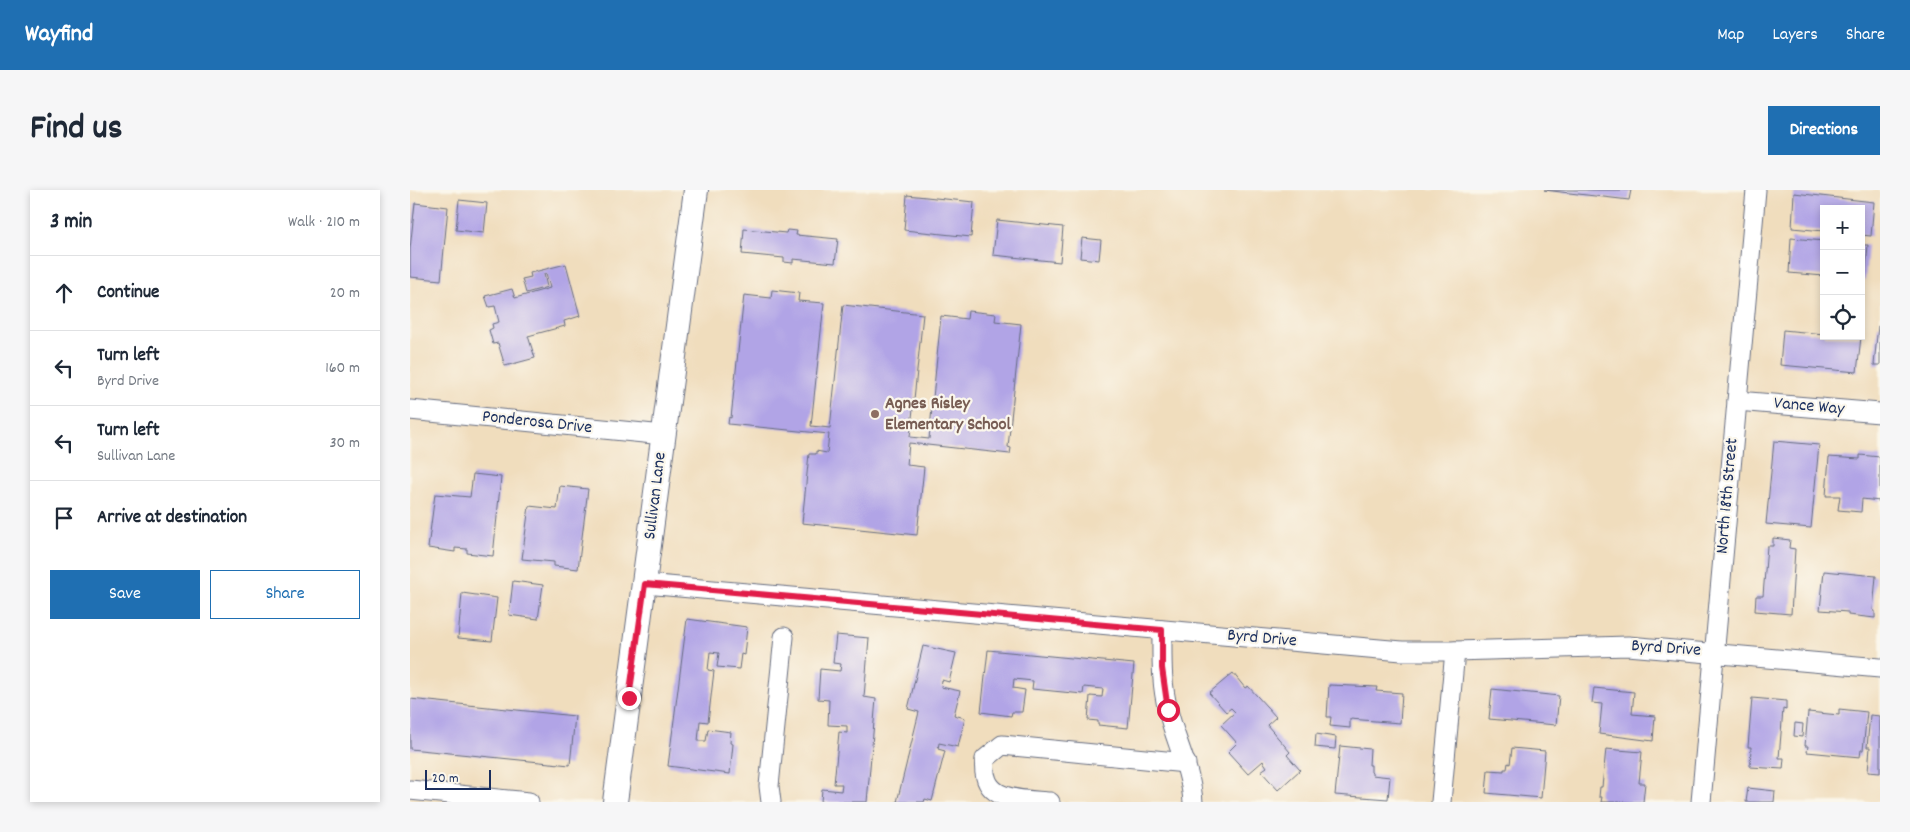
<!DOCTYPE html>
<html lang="en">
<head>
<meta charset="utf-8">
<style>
	:root { --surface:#fff; --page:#f6f6f7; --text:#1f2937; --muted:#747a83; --line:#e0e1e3; --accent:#1f6fb2 }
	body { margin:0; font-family:Dekko,sans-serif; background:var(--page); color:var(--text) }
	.controls { position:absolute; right:15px; top:15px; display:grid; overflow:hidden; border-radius:0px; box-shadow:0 2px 8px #0003 }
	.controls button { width:45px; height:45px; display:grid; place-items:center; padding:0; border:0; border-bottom:1px solid var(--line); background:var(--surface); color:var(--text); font:25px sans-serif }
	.scale { position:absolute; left:15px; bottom:12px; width:66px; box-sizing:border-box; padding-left:5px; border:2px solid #1b2f5e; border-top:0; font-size:14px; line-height:18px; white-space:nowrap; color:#1b2f5e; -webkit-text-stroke:4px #fbf7ec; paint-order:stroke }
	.stop { position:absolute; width:15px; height:15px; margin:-11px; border:4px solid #e11d48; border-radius:50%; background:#fff }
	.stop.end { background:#e11d48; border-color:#fff; box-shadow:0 1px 5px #0008 }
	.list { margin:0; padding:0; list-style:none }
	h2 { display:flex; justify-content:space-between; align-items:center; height:65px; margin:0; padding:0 20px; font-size:21px }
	h2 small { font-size:16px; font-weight:400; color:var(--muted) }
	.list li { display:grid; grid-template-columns:32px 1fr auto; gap:15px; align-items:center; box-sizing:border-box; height:75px; padding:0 20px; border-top:1px solid var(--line) }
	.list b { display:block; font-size:19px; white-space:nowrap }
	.list p { margin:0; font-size:16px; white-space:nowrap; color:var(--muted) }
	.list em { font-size:16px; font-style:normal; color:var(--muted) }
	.actions { display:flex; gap:10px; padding:15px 20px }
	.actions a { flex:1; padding:11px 0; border:1px solid var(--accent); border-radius:0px; text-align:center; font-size:18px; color:var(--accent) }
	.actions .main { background:var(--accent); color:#fff }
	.icon { flex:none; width:28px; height:28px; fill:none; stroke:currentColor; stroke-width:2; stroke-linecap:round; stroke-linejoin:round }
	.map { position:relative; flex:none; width:1470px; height:612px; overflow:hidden; border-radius:0px }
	header { display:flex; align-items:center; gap:30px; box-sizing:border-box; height:70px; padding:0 25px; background:var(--accent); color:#fff }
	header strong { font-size:24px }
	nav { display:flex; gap:28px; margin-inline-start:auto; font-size:18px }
	.intro { display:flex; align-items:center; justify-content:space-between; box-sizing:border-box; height:120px; padding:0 30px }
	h1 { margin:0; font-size:35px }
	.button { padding:12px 22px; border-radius:0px; background:var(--accent); color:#fff; font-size:18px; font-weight:700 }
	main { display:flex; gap:30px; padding:0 30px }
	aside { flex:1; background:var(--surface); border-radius:0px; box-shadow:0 2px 8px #0003 }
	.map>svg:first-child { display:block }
	.building { fill:#b1a4e6 }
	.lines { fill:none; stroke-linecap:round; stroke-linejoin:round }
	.minor-casing { stroke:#666c7f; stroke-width:21 }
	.tertiary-casing { stroke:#666c7f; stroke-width:26 }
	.minor { stroke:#fff; stroke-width:19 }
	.tertiary { stroke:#fff; stroke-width:24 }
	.route { stroke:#e11d48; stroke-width:6 }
	.education-dot { fill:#8d6e63; stroke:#fbf7ec; stroke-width:2 }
	.labels { text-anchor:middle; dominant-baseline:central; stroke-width:4.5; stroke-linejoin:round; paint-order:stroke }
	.education-label { font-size:18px; font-weight:bold; fill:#785e54; stroke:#fbf7ec; text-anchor:start }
	.street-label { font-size:18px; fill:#1b2f5e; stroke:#fbf7ec }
</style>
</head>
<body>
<header>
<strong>Wayfind</strong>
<nav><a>Map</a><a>Layers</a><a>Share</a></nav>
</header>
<div class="intro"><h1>Find us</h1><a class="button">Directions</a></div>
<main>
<aside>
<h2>3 min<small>Walk · 210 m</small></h2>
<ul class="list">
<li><svg class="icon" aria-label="ahead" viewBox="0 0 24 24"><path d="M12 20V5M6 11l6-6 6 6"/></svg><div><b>Continue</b></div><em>20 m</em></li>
<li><svg class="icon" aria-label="left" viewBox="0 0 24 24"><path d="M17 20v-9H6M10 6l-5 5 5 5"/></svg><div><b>Turn left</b><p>Byrd Drive</p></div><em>160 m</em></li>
<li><svg class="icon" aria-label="left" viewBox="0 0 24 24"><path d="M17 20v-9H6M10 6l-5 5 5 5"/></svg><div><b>Turn left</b><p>Sullivan Lane</p></div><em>30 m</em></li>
<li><svg class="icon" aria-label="arrive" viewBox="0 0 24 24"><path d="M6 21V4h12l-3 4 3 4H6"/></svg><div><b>Arrive at destination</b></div></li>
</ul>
<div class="actions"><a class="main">Save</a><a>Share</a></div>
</aside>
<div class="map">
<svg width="1470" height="612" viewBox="0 0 1470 612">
	<rect width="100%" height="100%" fill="#fbf7ec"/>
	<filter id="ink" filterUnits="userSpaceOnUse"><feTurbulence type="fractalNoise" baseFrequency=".02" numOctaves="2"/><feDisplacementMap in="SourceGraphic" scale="10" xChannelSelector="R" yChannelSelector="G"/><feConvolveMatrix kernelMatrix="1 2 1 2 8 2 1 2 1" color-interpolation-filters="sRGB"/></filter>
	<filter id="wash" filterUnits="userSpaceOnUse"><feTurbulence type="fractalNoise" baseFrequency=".0096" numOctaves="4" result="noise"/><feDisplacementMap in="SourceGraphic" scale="20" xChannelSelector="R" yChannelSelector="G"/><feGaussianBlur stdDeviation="1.12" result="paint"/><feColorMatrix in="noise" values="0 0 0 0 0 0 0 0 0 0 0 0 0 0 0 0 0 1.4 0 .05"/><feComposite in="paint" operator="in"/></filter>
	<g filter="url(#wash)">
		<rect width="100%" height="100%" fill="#f0ddbd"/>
		<g id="blocks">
			<!-- building -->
			<g class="building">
				<polygon points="1134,0 1221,0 1219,10"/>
				<polygon points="1384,3 1464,12 1461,46 1451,45 1451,19 1414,19 1414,41 1382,38"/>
				<polygon points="497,5 564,12 561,47 494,40"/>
				<polygon points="49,10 77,13 74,43 46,40"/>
				<polygon points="5,13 38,17 31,90 0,87 0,59"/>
				<polygon points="587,30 653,37 650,72 583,65"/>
				<polygon points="334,39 376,43 377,40 387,41 386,45 428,49 425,73 383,69 383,73 374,72 374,68 332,64"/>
				<polygon points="672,48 691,50 689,70 670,68"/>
				<polygon points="1381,48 1414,51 1414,86 1379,83"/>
				<polygon points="1451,55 1458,55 1455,90 1451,89"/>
				<polygon points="156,74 170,126 154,131 155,136 118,146 125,168 95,176 88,153 83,154 79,140 83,138 82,134 89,132 85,116 79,117 75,106 102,99 105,108 140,98 136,83 134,84 137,97 116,103 112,89 121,87 120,83"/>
				<polygon points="362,100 389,103 388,111 414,113 401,236 420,238 433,115 513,124 500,247 519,249 531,126 557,129 558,121 586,124 585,131 611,134 598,257 601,258 600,264 499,253 497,275 514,277 507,345 392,333 399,264 406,264 406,261 417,263 419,244 318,234 319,227 321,228 334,105 361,108"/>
				<polygon points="1468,136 1470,136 1470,175 1464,175"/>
				<polygon points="1373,140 1414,144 1414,146 1451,147 1447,182 1370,175"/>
				<polygon points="1364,251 1409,255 1401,338 1356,334"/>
				<polygon points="1450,265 1470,267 1470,311 1452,309 1451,322 1428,320 1430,306 1416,306 1419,267 1450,269"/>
				<polygon points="63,284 91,287 83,366 57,363 57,359 45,358 45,362 18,358 25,304 60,307"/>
				<polygon points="150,296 178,299 168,379 144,376 144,372 112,369 119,316 147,319"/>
				<polygon points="1363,348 1380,350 1379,358 1385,359 1381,424 1345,421 1346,406 1353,406 1357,356 1363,356"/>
				<polygon points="1414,381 1466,386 1463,420 1465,421 1465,428 1438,425 1438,422 1410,420"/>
				<polygon points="103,391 133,395 128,429 99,425"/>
				<polygon points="52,403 87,408 82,451 48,448"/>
				<polygon points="277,429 337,437 334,465 331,464 329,479 307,477 309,463 300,462 298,480 304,481 298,532 290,531 288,551 296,551 298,539 321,542 320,553 323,554 320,584 258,576"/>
				<polygon points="426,445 459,448 454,507 466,509 457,612 411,612 412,599 431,601 432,594 424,594 429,542 437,543 437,536 418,535 419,510 408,509 410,479 430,481 431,474 423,473"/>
				<polygon points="513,456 546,463 539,492 532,490 531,497 550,501 544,525 555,528 548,557 529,553 528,559 535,561 522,611 515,609 514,612 487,612 509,522 498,519"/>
				<polygon points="578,460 724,474 718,538 688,535 688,531 678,530 680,506 692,507 693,499 674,497 673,504 622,499 623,491 604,489 603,498 615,500 612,522 602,522 601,526 571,522"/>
				<polygon points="823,483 835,498 838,496 866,527 857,535 880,562 877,565 890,580 868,600 851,581 857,577 853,571 838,584 818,562 827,553 811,535 825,522 821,518 816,522 799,503"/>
				<polygon points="919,495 967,497 966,501 992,503 990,533 940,529 940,538 920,536 921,527 917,527"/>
				<polygon points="1184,498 1224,502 1222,524 1245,526 1243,551 1189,544 1192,514 1182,513"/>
				<polygon points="1082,499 1149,506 1146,535 1079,529"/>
				<polygon points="1342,508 1376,511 1376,520 1373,519 1369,568 1374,568 1373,579 1340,577 1341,557 1338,557"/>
				<polygon points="0,509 165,526 160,575 0,559"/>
				<polygon points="1429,519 1457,522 1453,560 1451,560 1450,567 1397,562 1398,556 1395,556 1398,522 1429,525"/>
				<polygon points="1460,525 1470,526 1470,583 1458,582 1460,557 1457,557"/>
				<polygon points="1385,533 1393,534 1392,547 1384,546"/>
				<polygon points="906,544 926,547 925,559 905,557"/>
				<polygon points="930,556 960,559 959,575 961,575 961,582 962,583 962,585 980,587 978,609 925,605"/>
				<polygon points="1102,558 1135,561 1131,608 1076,603 1078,580 1094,581 1094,579 1097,579 1098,573 1100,574"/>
				<polygon points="1196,559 1232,562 1229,593 1235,593 1233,612 1191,612 1192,607 1189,607 1190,597 1192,597"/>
				<polygon points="1338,598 1365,601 1364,612 1336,612"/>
			</g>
		</g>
	</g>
	<g filter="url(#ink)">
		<use href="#blocks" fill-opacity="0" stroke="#666c7f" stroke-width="1"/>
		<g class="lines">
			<defs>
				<g id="minor">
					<polyline points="1327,211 1470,223"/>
					<polyline points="0,220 254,245"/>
					<polyline points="235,394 992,461 1045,461 1218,456 1470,478"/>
					<path d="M752,440C752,467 751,494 758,520C765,551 781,579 783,612"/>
					<polyline points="0,600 119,612"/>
					<polyline points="361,612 359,596 374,447"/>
					<path d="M640,612C607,609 570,612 575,569L592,555L776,573"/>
					<polyline points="1031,612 1045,461"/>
					<polyline points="1291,612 1346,0"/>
				</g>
				<polyline id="tertiary" points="205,612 286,0"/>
			</defs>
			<!-- minor casing -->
			<use href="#minor" class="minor-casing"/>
			<!-- tertiary casing -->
			<use href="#tertiary" class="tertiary-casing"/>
			<!-- minor -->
			<use href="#minor" class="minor"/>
			<!-- tertiary -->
			<use href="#tertiary" class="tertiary"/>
		</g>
	</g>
	<g class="lines" filter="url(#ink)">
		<!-- route -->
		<polyline class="route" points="219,508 235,394 752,440 752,478 758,520"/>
	</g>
	<!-- markers -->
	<circle class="education-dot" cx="465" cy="224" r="5"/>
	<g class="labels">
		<!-- education labels -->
		<g class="education-label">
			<text x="475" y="214">Agnes Risley<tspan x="475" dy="21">Elementary School</tspan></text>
		</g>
		<!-- street labels -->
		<g class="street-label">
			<text transform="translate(1399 217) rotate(5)">Vance Way</text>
			<text transform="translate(127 233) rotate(6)">Ponderosa Drive</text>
			<text transform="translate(246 306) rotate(-83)">Sullivan Lane</text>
			<text transform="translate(1318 306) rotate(-85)">North 18th Street</text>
			<text transform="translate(852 449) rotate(5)">Byrd Drive</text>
			<text transform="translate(1256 459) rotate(4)">Byrd Drive</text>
		</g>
	</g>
</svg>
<div class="controls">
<button>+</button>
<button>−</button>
<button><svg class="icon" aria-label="locate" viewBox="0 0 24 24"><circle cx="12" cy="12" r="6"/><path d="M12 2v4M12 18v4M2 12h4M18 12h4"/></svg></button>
</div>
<div class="scale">20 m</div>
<div class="stop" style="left:758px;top:520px"></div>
<div class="stop end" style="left:219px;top:508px"></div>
</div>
</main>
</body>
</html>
